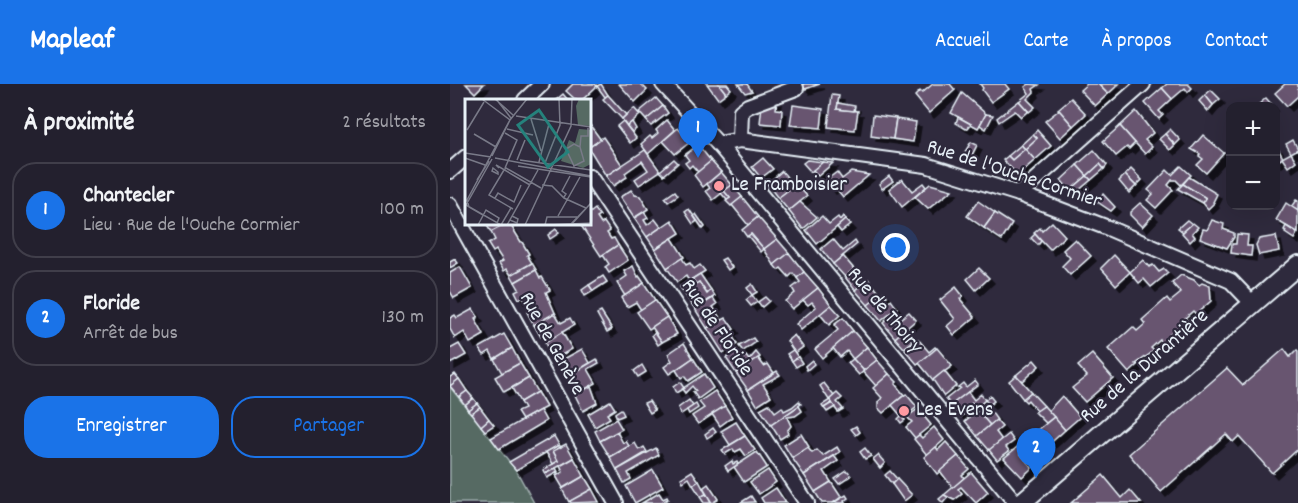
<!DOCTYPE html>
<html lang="fr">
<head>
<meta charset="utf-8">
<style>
	:root { --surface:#23202e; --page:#2b2836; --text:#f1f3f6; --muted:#a3a3aa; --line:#403e4a; --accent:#1a73e8 }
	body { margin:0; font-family:Dekko,sans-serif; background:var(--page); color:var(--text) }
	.controls { position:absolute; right:18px; top:18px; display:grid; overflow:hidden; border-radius:12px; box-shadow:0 6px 24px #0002 }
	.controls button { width:54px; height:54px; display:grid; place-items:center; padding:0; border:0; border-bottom:2px solid var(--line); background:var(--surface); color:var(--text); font:30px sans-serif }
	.you { position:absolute; left:446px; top:164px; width:21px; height:21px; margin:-15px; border:4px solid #fff; border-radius:50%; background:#1a73e8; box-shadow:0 0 0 9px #1a73e833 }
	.badge { display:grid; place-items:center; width:39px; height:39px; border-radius:50%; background:var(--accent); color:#fff; font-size:20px; font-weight:700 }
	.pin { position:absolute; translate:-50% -50px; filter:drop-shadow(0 2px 3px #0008) }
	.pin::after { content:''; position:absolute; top:32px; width:21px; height:18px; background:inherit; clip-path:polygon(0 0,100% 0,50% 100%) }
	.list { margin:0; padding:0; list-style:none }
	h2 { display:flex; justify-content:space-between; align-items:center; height:78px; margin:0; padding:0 24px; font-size:26px }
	h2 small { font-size:20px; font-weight:400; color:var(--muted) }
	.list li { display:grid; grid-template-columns:39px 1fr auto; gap:18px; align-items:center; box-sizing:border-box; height:96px; margin:0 12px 12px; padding:0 12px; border:2px solid var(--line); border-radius:24px }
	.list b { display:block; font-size:22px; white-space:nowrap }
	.list p { margin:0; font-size:20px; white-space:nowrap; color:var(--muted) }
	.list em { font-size:20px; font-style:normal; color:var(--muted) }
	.actions { display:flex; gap:12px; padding:18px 24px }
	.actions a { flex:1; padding:14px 0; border:2px solid var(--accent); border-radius:24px; text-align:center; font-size:21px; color:var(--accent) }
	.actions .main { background:var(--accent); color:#fff }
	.map { position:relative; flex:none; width:848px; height:419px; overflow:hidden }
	header { display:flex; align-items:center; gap:36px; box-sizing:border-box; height:84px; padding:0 30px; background:var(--accent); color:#fff }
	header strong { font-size:28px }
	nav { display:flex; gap:33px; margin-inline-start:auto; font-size:21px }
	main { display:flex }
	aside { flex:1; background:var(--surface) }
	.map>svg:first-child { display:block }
	.green { fill:#566a63; stroke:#9faeae; stroke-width:1.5 }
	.building { fill:#67556f; stroke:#e8f1f8; stroke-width:1.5; filter:url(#shadow) }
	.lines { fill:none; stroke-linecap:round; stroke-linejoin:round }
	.street-casing { stroke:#e8f1f8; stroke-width:18 }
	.secondary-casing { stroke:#e8f1f8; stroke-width:22 }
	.street { stroke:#2f2a3d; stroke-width:14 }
	.secondary { stroke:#2f2a3d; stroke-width:18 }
	.poi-dot { fill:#ff9aa2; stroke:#2f2a3d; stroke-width:2 }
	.labels { text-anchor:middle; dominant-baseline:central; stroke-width:4.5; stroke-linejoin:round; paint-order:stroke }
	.street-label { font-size:21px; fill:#e8f1f8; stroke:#2f2a3d }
	.poi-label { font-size:21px; fill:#e8f1f8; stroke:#2f2a3d; text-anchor:start }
	.inset-road { fill:none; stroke:#797a88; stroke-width:1.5 }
	.view { fill:#25827c; fill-opacity:0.15; stroke:#25827c; stroke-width:3 }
	.inset-edge { fill:none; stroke:#e8f1f8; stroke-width:3 }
</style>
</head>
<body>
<header>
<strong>Mapleaf</strong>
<nav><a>Accueil</a><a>Carte</a><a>À propos</a><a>Contact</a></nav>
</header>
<main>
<aside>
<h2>À proximité<small>2 résultats</small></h2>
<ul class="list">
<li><span class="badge">1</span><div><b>Chantecler</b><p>Lieu · Rue de l'Ouche Cormier</p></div><em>100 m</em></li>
<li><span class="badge">2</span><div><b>Floride</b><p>Arrêt de bus</p></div><em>130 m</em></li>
</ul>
<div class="actions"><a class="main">Enregistrer</a><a>Partager</a></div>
</aside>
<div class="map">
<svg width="848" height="419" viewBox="0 0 848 419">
	<defs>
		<filter id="shadow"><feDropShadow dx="5" dy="5" stdDeviation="0" flood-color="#0009"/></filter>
	</defs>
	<rect width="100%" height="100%" fill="#2f2a3d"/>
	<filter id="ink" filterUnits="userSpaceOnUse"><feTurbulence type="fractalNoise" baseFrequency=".0167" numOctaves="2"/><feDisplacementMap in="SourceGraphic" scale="12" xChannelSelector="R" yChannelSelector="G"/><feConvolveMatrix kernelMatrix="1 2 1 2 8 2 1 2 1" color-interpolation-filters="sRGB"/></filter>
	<g filter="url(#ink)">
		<!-- green -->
		<polygon class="green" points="0,303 66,386 84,419 0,419"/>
		<!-- building -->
		<g class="building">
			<polygon points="16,0 34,0 25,9"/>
			<polygon points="123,0 145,0 147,2 132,16 126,16 116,7"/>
			<polygon points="151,0 158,11 155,13 147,2"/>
			<polygon points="169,0 191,0 197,6 185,18"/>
			<polygon points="257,0 269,0 276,9 268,15"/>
			<polygon points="269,0 277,0 281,5 276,9"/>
			<polygon points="288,0 297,0 302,7 295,9"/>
			<polygon points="351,0 370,0 355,5"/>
			<polygon points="483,0 500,0 505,6 479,29 465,12 470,7 472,9"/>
			<polygon points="530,0 555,0 559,5 541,18 532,6 533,4"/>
			<polygon points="579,0 589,1 583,5 584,8 577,15 585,23 579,28 569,17 579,9 575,3"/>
			<polygon points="637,0 648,0 658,10 645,22 630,6"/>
			<polygon points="648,0 669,0 658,10"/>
			<polygon points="717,0 738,0 742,4 738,8 735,4 722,15 712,4"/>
			<polygon points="835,0 848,0 848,12 837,22 825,9"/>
			<polygon points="712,4 722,15 709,27 713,31 709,35 695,19"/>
			<polygon points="761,6 770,15 763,21 755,11"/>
			<polygon points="512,9 536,30 528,44 501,29"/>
			<polygon points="113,10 118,16 106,16"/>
			<polygon points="158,11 176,31 172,35 153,15"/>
			<polygon points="382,11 389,12 387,25 408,27 405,46 378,43"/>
			<polygon points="755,11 763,21 758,27 749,17"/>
			<polygon points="206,14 213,22 196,36 189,28"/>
			<polygon points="621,14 636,30 623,42 608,25"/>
			<polygon points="816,14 823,22 807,22"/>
			<polygon points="327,16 326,25 332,26 331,41 310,39 312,21"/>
			<polygon points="569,17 578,27 571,33 565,27 549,38 547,34"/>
			<polygon points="388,19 405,22 404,27 387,25"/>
			<polygon points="343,21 373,25 371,44 340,41"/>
			<polygon points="213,22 218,29 201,42 196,36"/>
			<polygon points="184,24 190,31 177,42 172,35"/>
			<polygon points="609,26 623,42 610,54 595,37"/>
			<polygon points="686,27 703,49 695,56 702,63 695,70 670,42"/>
			<polygon points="536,30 543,31 536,45 530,41"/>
			<polygon points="423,31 446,34 443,55 421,52"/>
			<polygon points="508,33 521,40 518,44 516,45 506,39"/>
			<polygon points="446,35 466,38 463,58 443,55"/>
			<polygon points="217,36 225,46 198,70 191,60 200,52 202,54 207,50 208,49 206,46"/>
			<polygon points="173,37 186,54 180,59 167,42"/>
			<polygon points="182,38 186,45 182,48 177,42"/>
			<polygon points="140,41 151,56 141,62 140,60"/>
			<polygon points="670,42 685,59 679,65 677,63 666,72 653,57"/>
			<polygon points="228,44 240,58 225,70 213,57"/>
			<polygon points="720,45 730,56 725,61 715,50"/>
			<polygon points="587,46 601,62 585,76 575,65 587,54 583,50"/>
			<polygon points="583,50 587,54 575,65 571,61"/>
			<polygon points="715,50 725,61 720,66 709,55"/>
			<polygon points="753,51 774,69 756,89 747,81 753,75 749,72 750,70 741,65"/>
			<polygon points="153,53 172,81 156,92 140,66 140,63"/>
			<polygon points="843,56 848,65 841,69 836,60"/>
			<polygon points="521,58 527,61 520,75 513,71"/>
			<polygon points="248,61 261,77 248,88 242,81 239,84 235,79 239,76 235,71"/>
			<polygon points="571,61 575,65 562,76 558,72"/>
			<polygon points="826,63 827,63 833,74 826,78"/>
			<polygon points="575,65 585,76 568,91 553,76 558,72 562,76"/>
			<polygon points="195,66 210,87 189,101 185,95 198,86 192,77 175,89 177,93 163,102 156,92"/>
			<polygon points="644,66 657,81 654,85 650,80 637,92 627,81"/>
			<polygon points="841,69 846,77 838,83 832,74"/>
			<polygon points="313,74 323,85 311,94 302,83"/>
			<polygon points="224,75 228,79 214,91 210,87"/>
			<polygon points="357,76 373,78 361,88 353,79"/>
			<polygon points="261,77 271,88 253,103 244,91"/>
			<polygon points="373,78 383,79 368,92 363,86"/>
			<polygon points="650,80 654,85 641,96 637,92"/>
			<polygon points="627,81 637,92 624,103 628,107 624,111 611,96"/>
			<polygon points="731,82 741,91 731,101 726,96 722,96 718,101 723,106 706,124 697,116 703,110 698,106 717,86 722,91"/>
			<polygon points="681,85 692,96 686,102 675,91"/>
			<polygon points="332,87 344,102 328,114 317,100"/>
			<polygon points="271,88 282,101 263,116 256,107 260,104 257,100"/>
			<polygon points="387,88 392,95 401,88 419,91 393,113 385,103 381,105 375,97"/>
			<polygon points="675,91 686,102 679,109 669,97"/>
			<polygon points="439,92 443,97 432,105 429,100"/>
			<polygon points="637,92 641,96 628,107 624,103"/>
			<polygon points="739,93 767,110 763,118 764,119 758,125 753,119 756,114 733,100"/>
			<polygon points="452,95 462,107 473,99 476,103 452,123 439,105"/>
			<polygon points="346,100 357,112 339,127 328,114"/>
			<polygon points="480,100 502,106 478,125 465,113"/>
			<polygon points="733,100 756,114 753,119 728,105"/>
			<polygon points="282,101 292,113 281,122 276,117 280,114 274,107"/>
			<polygon points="181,106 185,111 190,112 198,125 184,134 170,113"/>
			<polygon points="225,107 228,111 218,118 215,114"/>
			<polygon points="274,107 280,114 277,116 271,109"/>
			<polygon points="653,110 665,123 661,127 646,117"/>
			<polygon points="292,113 308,133 298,141 282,121"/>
			<polygon points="846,116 848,117 848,127 841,123"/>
			<polygon points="528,117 545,129 534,144 517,132"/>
			<polygon points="350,118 367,133 353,145 339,127"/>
			<polygon points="690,119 703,131 692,143 680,131 680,128"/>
			<polygon points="836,119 848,127 848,149 826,136"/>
			<polygon points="145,125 150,132 147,134 151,140 154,138 160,147 157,149 161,155 164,154 168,161 151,172 130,140 140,140 140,129"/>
			<polygon points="239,125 247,137 243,140 235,128"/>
			<polygon points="194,128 198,134 194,136 197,141 205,135 211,143 197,153 184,134"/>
			<polygon points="545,129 562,140 552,156 534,144"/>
			<polygon points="246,130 255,143 253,145 244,132"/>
			<polygon points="372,132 379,140 388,133 390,136 393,132 395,136 367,160 356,146"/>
			<polygon points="308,133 327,155 314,165 301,150 297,153 292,146"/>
			<polygon points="222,136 230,149 205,165 197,153"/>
			<polygon points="395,136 400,141 391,148 387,143"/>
			<polygon points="737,136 742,140 733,148 728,144"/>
			<polygon points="762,136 774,140 773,145 784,149 784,153 777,164 750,154 753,145 757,146"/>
			<polygon points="602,138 615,152 600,166 584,149 590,144 592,147"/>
			<polygon points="743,139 748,143 742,149 745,153 740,158 732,149"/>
			<polygon points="36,140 56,140 41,148"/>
			<polygon points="56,140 60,140 71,158 72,158 79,170 77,171 82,179 61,191 57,185 54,187 49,179 53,177 46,166 43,168 38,160 45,156 41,148"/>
			<polygon points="836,142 847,149 844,155 835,149 836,147 834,146"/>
			<polygon points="106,145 109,149 100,155 98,151"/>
			<polygon points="301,150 314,165 311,168 298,152"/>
			<polygon points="585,150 591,157 588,161 581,154"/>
			<polygon points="787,150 798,151 797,162 802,162 801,172 781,169 782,160 786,160"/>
			<polygon points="826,152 829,167 809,171 806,161 809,155"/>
			<polygon points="222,154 234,173 217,184 205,165"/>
			<polygon points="327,155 339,169 324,181 314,165"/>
			<polygon points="383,155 393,167 405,157 407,160 383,180 371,165"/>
			<polygon points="625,155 641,172 620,191 612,182 620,174 613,166"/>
			<polygon points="168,161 178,176 159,189 155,183 159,180 153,171"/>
			<polygon points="339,169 354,188 347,194 343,189 339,193 331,184 328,186 324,181"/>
			<polygon points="664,171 680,188 666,201 651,184"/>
			<polygon points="393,172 404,185 395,193 383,180"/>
			<polygon points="232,174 236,181 240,179 244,185 250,181 255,187 239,197 236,192 227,198 217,184"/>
			<polygon points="275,174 282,183 278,186 271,176"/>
			<polygon points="5,175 8,179 0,184 0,178"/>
			<polygon points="693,176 699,183 703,181 709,188 714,185 718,189 701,203 694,195 689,199 680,188"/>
			<polygon points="82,179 86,186 65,198 61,191"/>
			<polygon points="183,182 188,193 189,192 194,199 175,212 167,199 177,192 174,187"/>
			<polygon points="10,183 22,204 4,214 0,207 0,189"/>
			<polygon points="529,184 539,194 526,206 517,195"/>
			<polygon points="404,185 415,198 405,206 395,193"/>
			<polygon points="86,186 90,194 92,193 100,206 96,208 105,229 84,241 77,228 80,226 73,213 69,215 65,207 69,205 65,198"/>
			<polygon points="354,188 368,204 342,225 335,217 345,209 342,204 350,198 347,194"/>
			<polygon points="250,190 261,206 257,210 249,198 246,200 242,195"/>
			<polygon points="731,191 744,196 749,201 752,199 760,202 761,217 746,230 743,227 735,234 738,238 720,250 721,252 712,259 710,256 701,264 704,267 686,280 688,281 679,289 658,265 683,243 687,247 695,240 692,236 717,214 720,218 731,209 722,199"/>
			<polygon points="153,192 157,198 143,207 139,201"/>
			<polygon points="242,195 246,200 249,198 257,210 261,206 265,212 245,225 230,203"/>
			<polygon points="418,195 431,211 418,221 405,206"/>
			<polygon points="194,199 205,216 191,226 186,218 177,223 171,214"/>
			<polygon points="302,200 307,208 302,211 297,204"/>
			<polygon points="139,201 143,207 135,212 132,206"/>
			<polygon points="506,203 513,212 510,215 525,233 504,251 497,242 505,235 490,216"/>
			<polygon points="368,204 381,221 351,246 346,240 366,223 362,218 358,221 353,216"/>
			<polygon points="434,208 437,212 429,218 433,223 441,216 447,224 431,237 418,221"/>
			<polygon points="302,211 307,218 301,222 296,216"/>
			<polygon points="315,213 319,217 312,223 308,218"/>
			<polygon points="263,214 267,220 263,223 272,237 257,244 245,225"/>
			<polygon points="205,216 217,233 199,245 187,228"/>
			<polygon points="381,221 390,231 379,241 370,230"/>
			<polygon points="23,225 28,233 25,235 34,251 20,259 14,248 5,254 0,245 0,234 5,231 7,234"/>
			<polygon points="151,228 162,245 157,248 147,230"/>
			<polygon points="459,228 466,236 445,254 433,239 441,232 446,238"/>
			<polygon points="105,229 111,239 120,234 124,241 98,257 95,251 91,253 84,241"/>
			<polygon points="217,233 227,250 212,258 202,243"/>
			<polygon points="276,234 284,245 280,248 287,260 273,269 257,244"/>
			<polygon points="393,234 403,247 372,274 365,265 388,246 384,241"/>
			<polygon points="454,246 463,257 454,264 445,254"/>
			<polygon points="403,247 417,263 403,275 397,267 390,273 383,264"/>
			<polygon points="112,248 122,265 110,272 107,267 101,270 95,259"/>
			<polygon points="205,248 212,258 208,261 202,251"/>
			<polygon points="54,250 62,264 44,275 40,267 34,271 29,264"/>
			<polygon points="344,251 353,263 345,269 337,257"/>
			<polygon points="303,254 306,258 293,267 289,262"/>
			<polygon points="468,255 479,268 485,263 487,265 467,280 455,266"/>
			<polygon points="234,259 243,274 219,290 214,283 222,277 218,270"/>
			<polygon points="9,260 16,271 0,280 0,265"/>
			<polygon points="417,263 427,276 414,287 403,275"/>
			<polygon points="62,264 70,279 52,289 44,275"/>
			<polygon points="487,264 502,282 483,296 469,279"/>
			<polygon points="132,265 140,279 120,291 112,276"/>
			<polygon points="834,265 840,273 847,266 848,268 848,365 822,389 789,352 783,358 776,350 711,408 679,370 777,284 793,301"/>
			<polygon points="343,266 348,273 342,277 337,270"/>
			<polygon points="285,268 290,276 296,272 299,276 306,268 310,273 286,289 276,274"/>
			<polygon points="642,270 663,294 635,318 622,304 637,292 628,282"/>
			<polygon points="348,273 352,279 346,283 342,277"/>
			<polygon points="243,274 252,288 238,297 234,292 231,294 226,286"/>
			<polygon points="308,274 314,282 318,280 324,289 298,306 286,289"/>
			<polygon points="147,275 149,279 138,285 146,299 130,308 120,291"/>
			<polygon points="403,275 414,287 409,291 398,279"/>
			<polygon points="362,276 364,280 357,286 355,282"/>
			<polygon points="427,276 439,290 426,302 413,287"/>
			<polygon points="584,276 589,282 572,297 566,291"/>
			<polygon points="70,279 79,294 54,308 45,293"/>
			<polygon points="192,281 196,288 188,293 184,287"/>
			<polygon points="327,287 330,291 313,300 321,312 307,321 298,306"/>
			<polygon points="494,287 506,302 494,312 483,296"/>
			<polygon points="5,290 9,295 0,302 0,293"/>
			<polygon points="254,290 263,304 248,315 243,308 246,307 242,302 235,309 232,305"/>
			<polygon points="439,290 447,298 445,300 454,311 433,329 428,324 428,318 432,314 423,304"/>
			<polygon points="566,291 581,308 573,315 559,297"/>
			<polygon points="79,294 87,308 70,318 62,304"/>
			<polygon points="9,295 17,307 9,313 0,302"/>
			<polygon points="525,296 528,300 501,321 496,315 510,304 508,303 513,299 516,303"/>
			<polygon points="230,298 234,304 226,309 223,303"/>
			<polygon points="374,299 384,312 379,316 370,302"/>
			<polygon points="141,302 147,319 133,327 125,311"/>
			<polygon points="17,307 23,314 15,321 9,313"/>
			<polygon points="265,307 275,322 248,340 242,332 254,324 249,318"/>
			<polygon points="87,308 96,323 72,336 67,328 74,325 70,318"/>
			<polygon points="518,308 524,316 531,310 535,316 528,322 522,319 518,326 511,333 501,321"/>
			<polygon points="581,308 594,322 587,327 578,316 576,318 573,315"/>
			<polygon points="387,309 392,314 387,318 393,325 388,328 379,316"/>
			<polygon points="456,310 467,323 453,334 455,336 451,339 448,335 451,332 442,321"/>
			<polygon points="540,312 544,317 540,320 535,316"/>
			<polygon points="612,312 630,333 615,346 598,327"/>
			<polygon points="23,314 27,319 18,326 15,321"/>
			<polygon points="239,316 243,322 231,330 228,324"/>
			<polygon points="380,316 382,319 374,324 372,321"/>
			<polygon points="160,317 165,325 157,330 160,334 145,343 138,330"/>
			<polygon points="199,317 205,326 200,329 194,319"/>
			<polygon points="349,317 351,320 321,341 310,325 319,320 325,328 332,323 334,327 342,323"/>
			<polygon points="27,319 30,323 21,329 18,326"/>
			<polygon points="382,319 385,323 377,328 374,324"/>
			<polygon points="246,320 248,324 239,330 237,326"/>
			<polygon points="275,322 282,333 270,342 262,330"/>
			<polygon points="349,322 352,327 345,332 337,333 341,342 337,347 338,350 330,355 321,341"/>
			<polygon points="594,322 604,333 596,339 585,328"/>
			<polygon points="30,323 39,335 31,342 21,329"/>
			<polygon points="171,325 174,331 167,334 165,329"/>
			<polygon points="468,325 481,341 465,354 456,343 462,338 457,333"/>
			<polygon points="90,326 96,337 49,365 41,354"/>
			<polygon points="526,328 529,328 540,341 527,352 515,337"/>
			<polygon points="538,329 542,329 547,336 540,341 533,333"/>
			<polygon points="604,333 615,346 594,365 582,351"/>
			<polygon points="39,335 44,341 35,347 31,342"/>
			<polygon points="166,335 172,345 150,357 145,347"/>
			<polygon points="546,336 552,343 546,348 552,356 539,366 527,352"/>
			<polygon points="286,338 295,352 280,361 271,347"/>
			<polygon points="406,342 410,348 406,351 401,345"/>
			<polygon points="484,343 494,356 477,371 464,355 469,351 472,354"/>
			<polygon points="263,344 266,348 257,354 255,350"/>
			<polygon points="167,348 173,359 176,357 179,362 160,373 150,357"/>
			<polygon points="351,350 359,363 342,374 334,361"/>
			<polygon points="559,350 564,357 556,363 559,367 547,376 539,366"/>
			<polygon points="104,352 109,361 66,386 59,378"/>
			<polygon points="295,352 305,366 296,372 291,365 285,368 283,365 275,370 272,366"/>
			<polygon points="496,358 508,372 487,390 474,373 486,363 488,366"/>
			<polygon points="185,359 189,366 194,363 197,368 167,386 160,373"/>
			<polygon points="116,360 124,374 95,390 93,386 108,377 103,367"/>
			<polygon points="571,360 575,365 570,369 582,384 572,393 554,374"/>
			<polygon points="109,361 111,363 103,367 108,377 103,380 96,368"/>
			<polygon points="387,363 390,368 354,391 342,374 358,364 362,369 367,366 373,372"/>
			<polygon points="206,364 209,371 178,389 181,395 174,399 167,386"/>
			<polygon points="415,364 421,372 415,375 410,368"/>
			<polygon points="307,368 317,383 294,398 284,383"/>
			<polygon points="428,371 435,379 430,384 423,375"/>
			<polygon points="384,372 388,377 374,387 381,398 365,408 354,391"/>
			<polygon points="508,372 519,385 512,391 514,394 503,404 490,387"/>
			<polygon points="124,374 134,392 113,404 106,392 113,388 110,382"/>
			<polygon points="282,377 283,380 287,378 288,380 278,387 275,382"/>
			<polygon points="106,384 108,388 97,394 95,390"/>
			<polygon points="203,386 213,403 185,419 176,402"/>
			<polygon points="318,386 326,398 309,410 300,398"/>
			<polygon points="242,387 249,397 243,401 239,394 233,398 231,394"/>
			<polygon points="397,387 401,392 389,400 385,395"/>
			<polygon points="440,387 447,395 442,400 435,391"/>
			<polygon points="521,388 538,408 526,419 511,403 508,405 512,410 504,416 494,411"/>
			<polygon points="653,391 672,414 680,406 691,419 621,419"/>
			<polygon points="134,392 142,405 119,418 112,405"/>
			<polygon points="447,395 462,411 454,417 442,400"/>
			<polygon points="249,397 256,410 251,413 243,401"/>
			<polygon points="381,398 391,413 383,419 372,419 365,408"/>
			<polygon points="258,400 268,415 262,419 253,404"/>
			<polygon points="326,404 336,419 314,419 311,414"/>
			<polygon points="142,405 149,418 121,419 120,417"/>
			<polygon points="209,409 213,415 217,413 218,415 211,419 192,419"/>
			<polygon points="256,410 261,419 254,419 250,413"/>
			<polygon points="396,411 398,414 394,417 395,419 383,419"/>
			<polygon points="494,411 498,413 493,419 489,415"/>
			<polygon points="301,412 305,418 290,419"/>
		</g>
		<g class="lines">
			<defs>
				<g id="street">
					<polyline points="213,0 270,62 566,419"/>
					<polyline points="75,16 92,0"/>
					<polyline points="290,56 291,27 298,22 346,4"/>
					<polyline points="270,62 274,59 290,56 476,81 569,110 658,144 781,197 803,220"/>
					<polyline points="0,87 16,73"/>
					<polyline points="140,93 357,419"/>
					<polyline points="569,110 693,0"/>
					<polyline points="0,121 166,419"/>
				</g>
				<polyline id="secondary" points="571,419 848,181"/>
			</defs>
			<!-- street casing -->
			<use href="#street" class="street-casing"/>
			<!-- secondary casing -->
			<use href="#secondary" class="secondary-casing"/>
			<!-- street -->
			<use href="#street" class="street"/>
			<!-- secondary -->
			<use href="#secondary" class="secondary"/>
		</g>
	</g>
	<!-- markers -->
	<g class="poi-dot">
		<circle cx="269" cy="102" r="6"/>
		<circle cx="454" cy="327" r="6"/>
	</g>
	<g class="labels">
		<!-- street labels -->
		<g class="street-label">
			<text transform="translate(564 91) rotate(18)">Rue de l'Ouche Cormier</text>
			<text transform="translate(434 227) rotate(50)">Rue de Thoiry</text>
			<text transform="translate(266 244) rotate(56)">Rue de Floride</text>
			<text transform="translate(101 260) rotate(61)">Rue de Genève</text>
			<text transform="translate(695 283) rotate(-41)">Rue de la Durantière</text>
		</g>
		<!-- poi labels -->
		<g class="poi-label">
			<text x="281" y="102">Le Framboisier</text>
			<text x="466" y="327">Les Evens</text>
		</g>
	</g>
	<!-- overview -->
	<g transform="translate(15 15)">
		<rect width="126" height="126" fill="#2f2a3d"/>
		<path d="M114,0H126V27L113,26L111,7ZM114,30L126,31V65L118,69L96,62L104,41L110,44Z" fill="#566a63"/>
		<path class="inset-road" d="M17,0L45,21M30,0L48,16M51,17L126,28M66,20L76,52M42,30L68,36M2,31L19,3M40,34L52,41L40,69M9,35L31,48M115,48L119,62L109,67L101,50L109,45L115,48L116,37H123V29M0,54L26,58M27,57L45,21L62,0M0,59L20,66M30,59L126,77M52,61L60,41M55,61L126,71M74,63L84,25M80,64L95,26L94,0M53,67L126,78M28,69L33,73V75L27,72ZM34,69L31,66L65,86M39,71L24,96L48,110M39,71L41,69L76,89M12,81L24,62M77,86L87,87L99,99L121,109M99,98L101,95L97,92L105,77M30,99L33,94L49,103L56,86M1,106L36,126L46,109M1,106L27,60M18,116L4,108L2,101L46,19L31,0M93,117L115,78M45,121L52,124L53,120L47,117M13,126L21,111L34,119L32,124M42,126L73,71M60,126L106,27L107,0M80,126L82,118H112M83,126L126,124M105,126L126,104M106,126L126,104"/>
		<path class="view" d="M74,11L103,53L83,68L53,26Z"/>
		<rect width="126" height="126" class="inset-edge"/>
	</g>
</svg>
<div class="controls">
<button>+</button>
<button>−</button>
</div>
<div class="you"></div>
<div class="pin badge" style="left:248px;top:74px">1</div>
<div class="pin badge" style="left:586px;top:394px">2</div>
</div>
</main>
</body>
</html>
